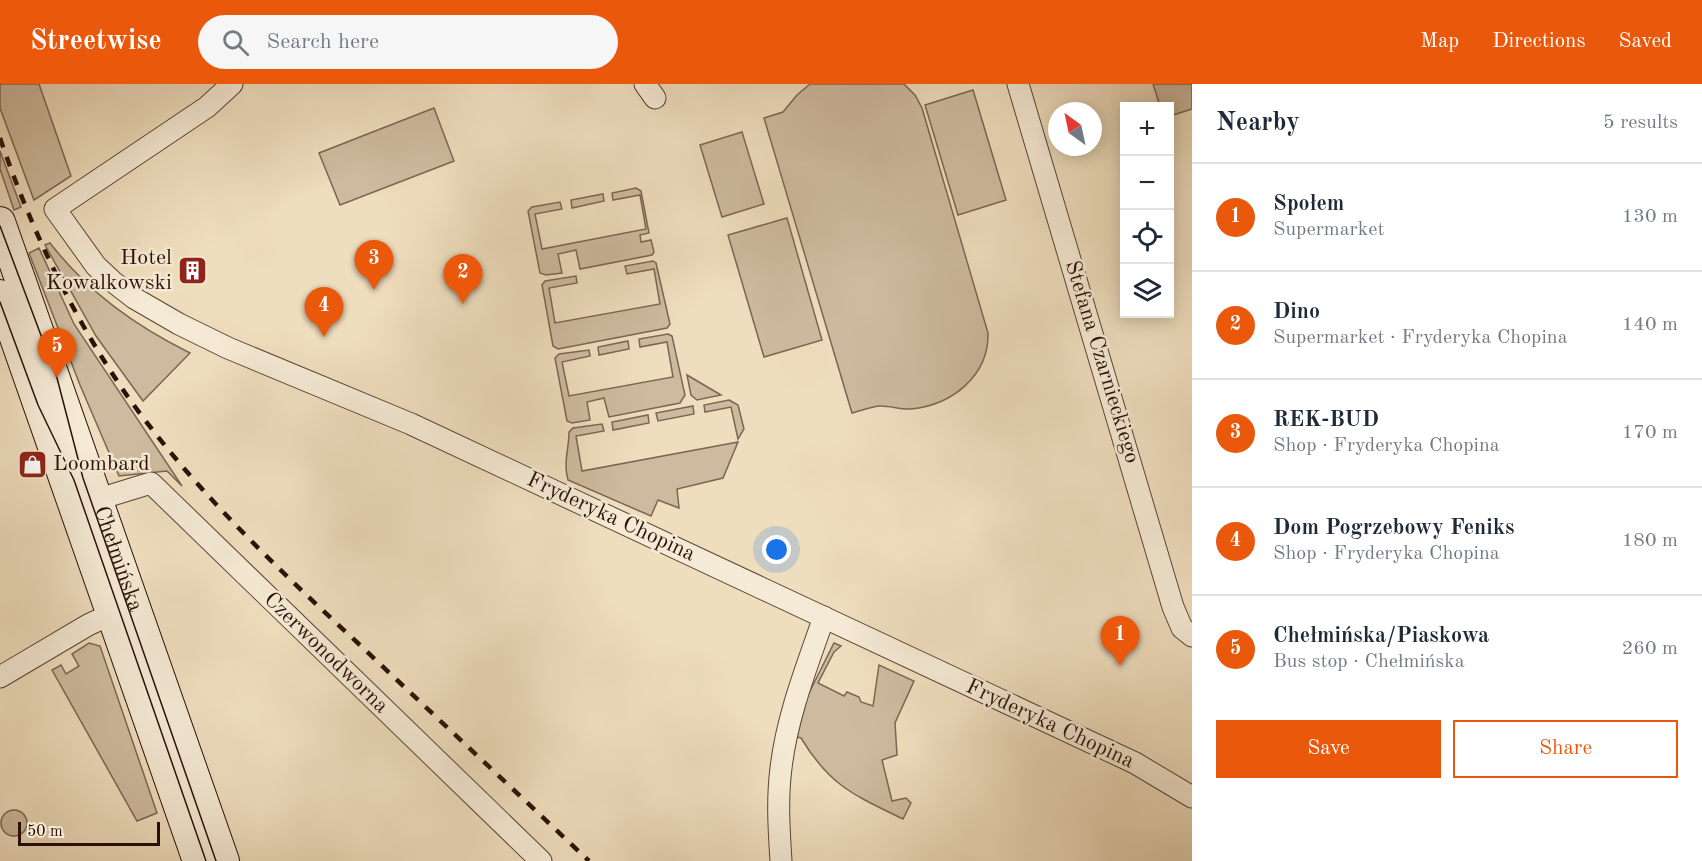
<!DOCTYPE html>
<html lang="en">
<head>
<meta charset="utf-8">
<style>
	:root { --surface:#fff; --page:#f6f6f7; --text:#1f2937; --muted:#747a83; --line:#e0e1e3; --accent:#ea580c }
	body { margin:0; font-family:"Old Standard TT",serif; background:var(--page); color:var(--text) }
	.controls { position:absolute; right:18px; top:18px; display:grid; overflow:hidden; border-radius:0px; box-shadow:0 3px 15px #0003 }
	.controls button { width:54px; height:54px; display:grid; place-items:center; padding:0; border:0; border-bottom:2px solid var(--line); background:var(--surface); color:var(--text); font:30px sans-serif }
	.compass { position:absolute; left:1048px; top:18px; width:54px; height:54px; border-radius:50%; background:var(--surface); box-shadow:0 3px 15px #0003; rotate:327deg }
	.scale { position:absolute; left:18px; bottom:15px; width:142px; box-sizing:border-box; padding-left:6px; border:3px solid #2a1007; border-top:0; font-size:16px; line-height:21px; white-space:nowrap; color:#2a1007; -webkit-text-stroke:4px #f5ead5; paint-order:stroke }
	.you { position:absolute; left:777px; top:466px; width:21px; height:21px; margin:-15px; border:4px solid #fff; border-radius:50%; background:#1a73e8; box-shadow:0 0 0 9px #1a73e833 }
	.badge { display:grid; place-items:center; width:39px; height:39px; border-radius:50%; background:var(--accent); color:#fff; font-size:20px; font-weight:700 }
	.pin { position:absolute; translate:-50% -50px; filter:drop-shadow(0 2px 3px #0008) }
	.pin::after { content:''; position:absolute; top:32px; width:21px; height:18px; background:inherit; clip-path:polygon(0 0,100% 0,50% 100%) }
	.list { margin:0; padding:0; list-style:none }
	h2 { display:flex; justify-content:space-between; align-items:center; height:78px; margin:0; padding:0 24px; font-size:26px }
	h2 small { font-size:20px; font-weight:400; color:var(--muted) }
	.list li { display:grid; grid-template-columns:39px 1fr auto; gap:18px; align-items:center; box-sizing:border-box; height:108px; padding:0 24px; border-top:2px solid var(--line) }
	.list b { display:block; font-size:22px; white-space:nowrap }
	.list p { margin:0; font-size:20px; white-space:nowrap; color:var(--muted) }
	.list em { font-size:20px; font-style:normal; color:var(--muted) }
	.actions { display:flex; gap:12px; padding:18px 24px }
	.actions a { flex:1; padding:14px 0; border:2px solid var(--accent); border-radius:0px; text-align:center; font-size:21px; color:var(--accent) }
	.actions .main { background:var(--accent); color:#fff }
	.icon { flex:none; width:33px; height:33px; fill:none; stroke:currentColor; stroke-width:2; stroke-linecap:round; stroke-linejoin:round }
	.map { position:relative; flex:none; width:1192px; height:777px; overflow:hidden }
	header { display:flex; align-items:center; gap:36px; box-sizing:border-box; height:84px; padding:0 30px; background:var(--accent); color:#fff }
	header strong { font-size:28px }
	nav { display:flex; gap:33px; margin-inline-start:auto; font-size:21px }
	.search { width:420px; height:54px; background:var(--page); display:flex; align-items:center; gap:15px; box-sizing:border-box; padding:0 21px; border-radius:33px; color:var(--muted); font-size:22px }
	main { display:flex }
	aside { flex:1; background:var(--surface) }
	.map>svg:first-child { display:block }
	.green { fill:#cebb9f; stroke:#7c6653; stroke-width:1.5 }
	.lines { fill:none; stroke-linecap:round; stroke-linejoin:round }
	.minor-casing { stroke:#5b4435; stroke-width:23 }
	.secondary-casing { stroke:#2a1007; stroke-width:32 }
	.minor { stroke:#f5ead5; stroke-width:21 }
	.secondary { stroke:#f5ead5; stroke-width:30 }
	.tram { stroke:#2a1007; stroke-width:1.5 }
	.rail { stroke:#2a1007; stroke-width:4.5; stroke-dasharray:10 10; stroke-linecap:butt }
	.labels { text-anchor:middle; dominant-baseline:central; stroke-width:5; stroke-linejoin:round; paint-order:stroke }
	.poi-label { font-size:22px; fill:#2a1007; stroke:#f5ead5; text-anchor:end }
	.street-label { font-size:22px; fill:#2a1007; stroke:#f5ead5 }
</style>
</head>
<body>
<header>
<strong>Streetwise</strong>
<div class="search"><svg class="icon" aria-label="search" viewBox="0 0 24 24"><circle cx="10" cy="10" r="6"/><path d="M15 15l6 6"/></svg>Search here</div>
<nav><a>Map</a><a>Directions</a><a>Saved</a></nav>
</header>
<main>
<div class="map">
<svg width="1192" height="777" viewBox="0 0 1192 777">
	<rect width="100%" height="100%" fill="#efdebe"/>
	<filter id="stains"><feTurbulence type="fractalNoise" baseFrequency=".00333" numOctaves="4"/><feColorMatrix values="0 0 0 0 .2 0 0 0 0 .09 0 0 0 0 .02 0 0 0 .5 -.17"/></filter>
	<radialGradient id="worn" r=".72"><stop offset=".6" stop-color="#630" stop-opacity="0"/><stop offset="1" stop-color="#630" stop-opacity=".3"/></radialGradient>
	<!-- green -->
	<g class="green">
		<polygon points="0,0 39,0 71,92 34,116 0,24"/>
		<path d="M810,0H904L915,11L922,24L988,249C989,292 952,321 911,325C900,326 889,321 879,322C870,323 860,327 852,329L764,34L783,28L797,11Z"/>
		<polygon points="1153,0 1192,0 1192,25 1170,32 1170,22 1160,22"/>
		<polygon points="973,6 1006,116 958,131 925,21"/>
		<polygon points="434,24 454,77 340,121 319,69"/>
		<polygon points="742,48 764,120 722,133 700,61"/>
		<polygon points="0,67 21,123 14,126 0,85"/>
		<polygon points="636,104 641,107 649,149 640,151 641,158 651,156 654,168 652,171 580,185 576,166 558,170 562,189 546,191 540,189 528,127 532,123 560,118 562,125 535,130 542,165 646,145 640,111 613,116 612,109"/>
		<polygon points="603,110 604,117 572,124 571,116"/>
		<polygon points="787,134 822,256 764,273 728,151"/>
		<path d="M50,159C88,208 134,241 190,269L143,317L96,252L45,161Z"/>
		<polygon points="39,164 74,240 182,402 167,387 119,392 80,301 29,169"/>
		<polygon points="653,177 656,179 670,240 667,244 558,265 553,262 542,201 545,197 576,192 577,199 549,204 555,239 660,220 654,185 627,190 625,182"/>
		<polygon points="668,250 672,252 685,311 680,319 609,333 604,314 587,318 590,336 572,339 567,337 555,274 559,270 589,266 590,272 562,278 569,312 673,293 667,258 640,263 639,255"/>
		<polygon points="628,257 629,265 599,271 598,263"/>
		<polygon points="687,291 721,311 697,316 691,311"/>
		<polygon points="729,316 738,321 744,345 738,355 731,323 705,328 704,321"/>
		<polygon points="693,322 694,330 658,337 656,329"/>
		<polygon points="648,331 649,339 613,346 612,338"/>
		<path d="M602,340L604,347L576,352L582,387L738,358L723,394L677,405L679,424L658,416L651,432L568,396C563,379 569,365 569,348L573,344Z"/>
		<polygon points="89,559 100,562 157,729 137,737 52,586 61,581 66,590 79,582 72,570"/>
		<path d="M834,559L841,562L834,568L818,599L844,612L847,608L859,613L861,618L873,622L879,581L914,597L895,639L897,671L882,676L892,717L906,714L911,719L903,735C854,711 830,702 801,654L797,653L805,617Z"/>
		<circle cx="14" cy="739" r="13"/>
	</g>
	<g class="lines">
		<defs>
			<g id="minor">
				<polyline points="232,0 207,23 55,125 96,182 112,197 134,214 179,240 228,264 411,340 1135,679 1192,713"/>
				<polyline points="645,0 655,14"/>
				<polyline points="1018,0 1173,523 1182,544 1192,552"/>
				<polyline points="99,415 151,399 541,777"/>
				<polyline points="0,593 88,541 122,525"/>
				<path d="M781,777C779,746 777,715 781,684C787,632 807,582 824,533"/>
			</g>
			<g id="secondary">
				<path id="s1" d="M0,138L224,777"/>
				<polyline points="0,211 198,777"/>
			</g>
		</defs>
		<!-- minor casing -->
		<use href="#minor" class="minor-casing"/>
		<!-- secondary casing -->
		<use href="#secondary" class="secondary-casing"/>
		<!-- minor -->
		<use href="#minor" class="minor"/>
		<!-- secondary -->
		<use href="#secondary" class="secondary"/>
		<!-- tram -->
		<g class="tram">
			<polyline points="0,142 57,294 83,394 216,777"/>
			<polyline points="0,218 38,321 74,396 206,777"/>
		</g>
		<!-- rail -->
		<path class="rail" d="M0,54C31,145 73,234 128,313C194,406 277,484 361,562C437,634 513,705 589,777"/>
	</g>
	<!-- icons -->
	<defs>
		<symbol id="building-square" viewBox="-11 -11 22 22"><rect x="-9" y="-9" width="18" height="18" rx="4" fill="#8f2418" stroke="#f5ead5"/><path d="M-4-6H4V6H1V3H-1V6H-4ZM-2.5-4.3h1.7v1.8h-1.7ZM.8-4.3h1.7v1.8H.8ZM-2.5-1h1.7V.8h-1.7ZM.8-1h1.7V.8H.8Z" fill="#fff"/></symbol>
		<symbol id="shop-square" viewBox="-11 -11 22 22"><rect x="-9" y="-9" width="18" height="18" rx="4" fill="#8f2418" stroke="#f5ead5"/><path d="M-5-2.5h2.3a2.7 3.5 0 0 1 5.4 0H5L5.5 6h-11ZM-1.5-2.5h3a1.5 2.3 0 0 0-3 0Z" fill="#fff"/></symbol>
	</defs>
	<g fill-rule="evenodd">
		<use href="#building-square" x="176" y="170" width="33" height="33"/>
		<use href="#shop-square" x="16" y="364" width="33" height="33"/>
	</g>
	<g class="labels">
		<!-- poi labels -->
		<g class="poi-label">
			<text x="172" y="174">Hotel<tspan x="172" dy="25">Kowalkowski</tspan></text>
			<text x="53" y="380" text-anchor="start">Loombard</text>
		</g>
		<!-- street labels -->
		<g class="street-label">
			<text transform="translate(1102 278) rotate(73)">Stefana Czarnieckiego</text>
			<text transform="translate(611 433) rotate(25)">Fryderyka Chopina</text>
			<text stroke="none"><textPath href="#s1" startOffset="357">Chełmińska</textPath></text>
			<text transform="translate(326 569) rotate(44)">Czerwonodworna</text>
			<text transform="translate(1050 640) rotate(25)">Fryderyka Chopina</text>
		</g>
	</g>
	<rect width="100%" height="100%" filter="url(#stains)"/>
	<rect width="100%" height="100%" fill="url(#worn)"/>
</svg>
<div class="controls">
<button>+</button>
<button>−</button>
<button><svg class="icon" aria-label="locate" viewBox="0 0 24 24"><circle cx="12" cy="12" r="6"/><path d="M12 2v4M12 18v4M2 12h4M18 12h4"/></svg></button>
<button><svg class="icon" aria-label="layers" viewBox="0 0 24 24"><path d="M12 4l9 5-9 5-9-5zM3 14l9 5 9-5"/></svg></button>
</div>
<svg class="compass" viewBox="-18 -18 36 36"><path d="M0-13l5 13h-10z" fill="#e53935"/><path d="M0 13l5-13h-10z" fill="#747a83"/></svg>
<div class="scale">50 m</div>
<div class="you"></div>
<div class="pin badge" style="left:1120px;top:582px">1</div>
<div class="pin badge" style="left:463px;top:220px">2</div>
<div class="pin badge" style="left:374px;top:206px">3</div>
<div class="pin badge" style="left:324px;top:253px">4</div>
<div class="pin badge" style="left:57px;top:294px">5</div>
</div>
<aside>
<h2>Nearby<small>5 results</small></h2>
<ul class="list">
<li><span class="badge">1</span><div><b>Społem</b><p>Supermarket</p></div><em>130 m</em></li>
<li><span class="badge">2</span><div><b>Dino</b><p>Supermarket · Fryderyka Chopina</p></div><em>140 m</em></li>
<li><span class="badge">3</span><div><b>REK-BUD</b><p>Shop · Fryderyka Chopina</p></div><em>170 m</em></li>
<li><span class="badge">4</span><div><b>Dom Pogrzebowy Feniks</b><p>Shop · Fryderyka Chopina</p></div><em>180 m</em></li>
<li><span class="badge">5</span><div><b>Chełmińska/Piaskowa</b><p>Bus stop · Chełmińska</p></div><em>260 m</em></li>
</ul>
<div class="actions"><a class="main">Save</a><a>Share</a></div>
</aside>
</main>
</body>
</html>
